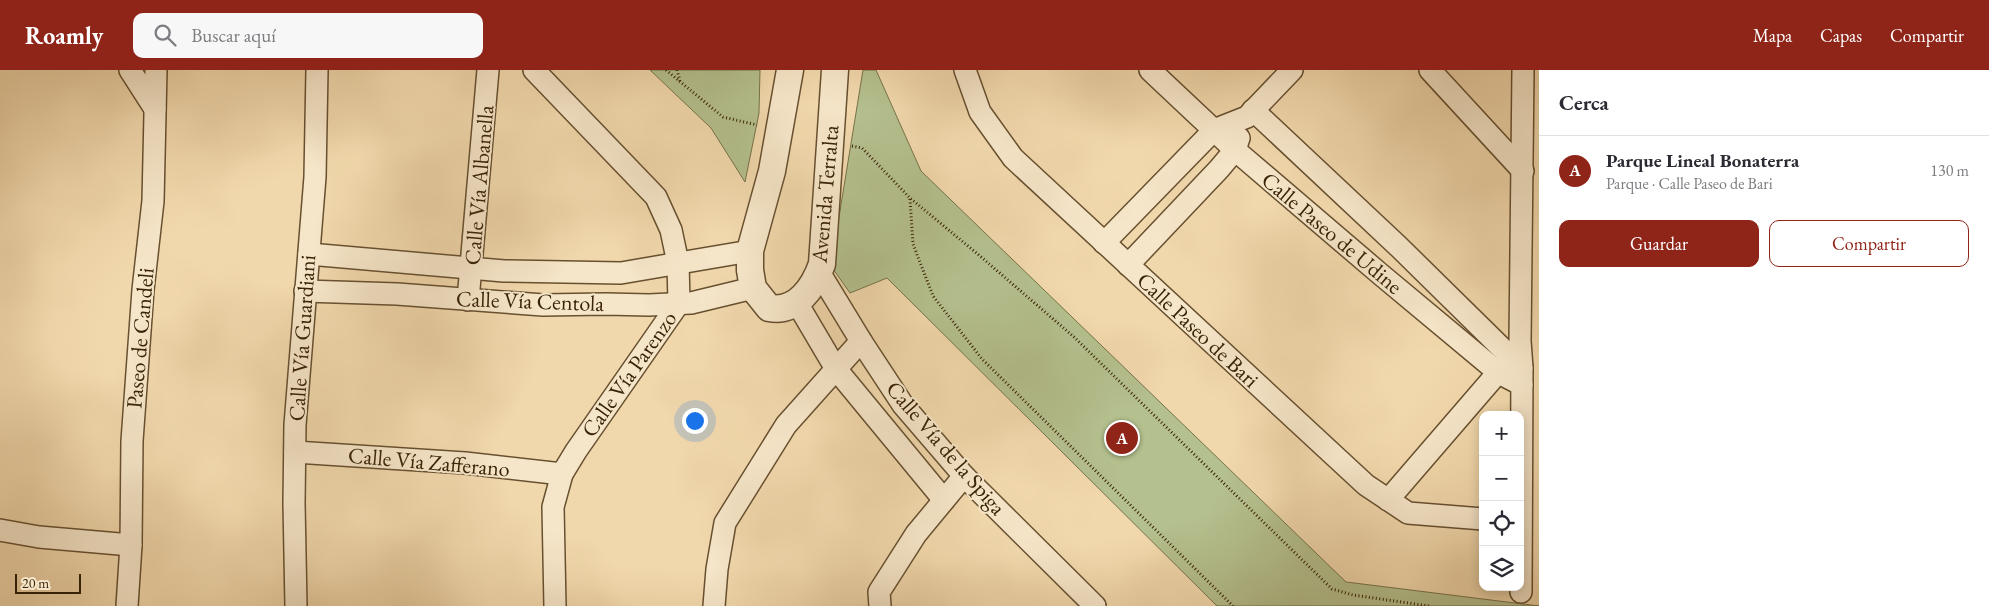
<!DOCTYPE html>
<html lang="es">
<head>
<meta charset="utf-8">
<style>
	:root { --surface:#fff; --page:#f7f7f7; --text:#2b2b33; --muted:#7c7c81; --line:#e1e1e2; --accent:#8f2418 }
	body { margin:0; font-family:"EB Garamond",serif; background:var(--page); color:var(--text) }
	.controls { position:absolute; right:15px; bottom:15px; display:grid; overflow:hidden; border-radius:10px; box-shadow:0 2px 12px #0003 }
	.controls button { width:45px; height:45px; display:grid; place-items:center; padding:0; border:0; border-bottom:1px solid var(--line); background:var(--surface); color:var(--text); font:25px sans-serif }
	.scale { position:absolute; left:15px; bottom:12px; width:66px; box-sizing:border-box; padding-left:5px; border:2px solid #392307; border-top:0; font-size:14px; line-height:18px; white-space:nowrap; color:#392307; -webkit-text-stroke:4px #f6e6c9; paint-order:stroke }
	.you { position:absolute; left:694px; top:350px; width:18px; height:18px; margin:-12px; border:4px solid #fff; border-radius:50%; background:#1a73e8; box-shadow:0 0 0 8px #1a73e833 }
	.badge { display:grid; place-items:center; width:32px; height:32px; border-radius:50%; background:var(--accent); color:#fff; font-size:16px; font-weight:700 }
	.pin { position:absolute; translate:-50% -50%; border:2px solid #fff; box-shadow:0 1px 5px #0006 }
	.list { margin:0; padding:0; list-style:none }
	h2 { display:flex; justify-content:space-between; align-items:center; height:65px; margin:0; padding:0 20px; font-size:21px }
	h2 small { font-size:16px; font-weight:400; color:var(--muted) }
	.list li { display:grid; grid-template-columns:32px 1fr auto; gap:15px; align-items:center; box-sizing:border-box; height:70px; padding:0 20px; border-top:1px solid var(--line) }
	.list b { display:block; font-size:19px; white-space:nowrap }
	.list p { margin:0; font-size:16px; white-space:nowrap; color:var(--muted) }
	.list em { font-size:16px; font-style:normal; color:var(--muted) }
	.actions { display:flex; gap:10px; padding:15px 20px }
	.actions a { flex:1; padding:11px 0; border:1px solid var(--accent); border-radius:10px; text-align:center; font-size:18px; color:var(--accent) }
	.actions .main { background:var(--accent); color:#fff }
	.icon { flex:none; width:28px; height:28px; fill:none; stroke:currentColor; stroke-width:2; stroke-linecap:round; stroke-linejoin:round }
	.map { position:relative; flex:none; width:1539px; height:536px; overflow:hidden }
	header { display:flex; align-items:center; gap:30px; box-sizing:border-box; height:70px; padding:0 25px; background:var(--accent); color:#fff }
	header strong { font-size:24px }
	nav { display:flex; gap:28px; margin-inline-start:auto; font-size:18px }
	.search { width:350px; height:45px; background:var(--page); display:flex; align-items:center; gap:12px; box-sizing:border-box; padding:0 18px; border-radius:10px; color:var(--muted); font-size:19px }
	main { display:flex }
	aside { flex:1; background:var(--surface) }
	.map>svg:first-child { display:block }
	.green { fill:#b4c08e; stroke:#76724a }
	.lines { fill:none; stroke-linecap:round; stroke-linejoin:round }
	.minor-casing { stroke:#675030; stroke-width:24 }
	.tertiary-casing { stroke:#675030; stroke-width:29 }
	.path { stroke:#392307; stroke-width:3; stroke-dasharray:1 2.5; stroke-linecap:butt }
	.minor { stroke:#f6e6c9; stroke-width:21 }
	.tertiary { stroke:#f6e6c9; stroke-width:26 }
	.labels { text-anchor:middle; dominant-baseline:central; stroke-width:4; stroke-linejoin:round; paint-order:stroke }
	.street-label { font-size:22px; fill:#392307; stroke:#f6e6c9 }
</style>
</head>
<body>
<header>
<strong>Roamly</strong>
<div class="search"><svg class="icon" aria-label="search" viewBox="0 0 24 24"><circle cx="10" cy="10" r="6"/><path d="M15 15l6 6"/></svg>Buscar aquí</div>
<nav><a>Mapa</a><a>Capas</a><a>Compartir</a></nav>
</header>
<main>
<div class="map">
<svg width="1539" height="536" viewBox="0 0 1539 536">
	<rect width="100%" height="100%" fill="#f1d8ac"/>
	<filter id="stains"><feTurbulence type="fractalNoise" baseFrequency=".004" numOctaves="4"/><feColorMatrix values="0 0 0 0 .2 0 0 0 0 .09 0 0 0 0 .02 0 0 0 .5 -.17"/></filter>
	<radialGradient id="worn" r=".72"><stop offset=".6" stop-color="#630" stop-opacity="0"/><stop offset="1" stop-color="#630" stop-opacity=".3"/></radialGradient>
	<!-- green -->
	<g class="green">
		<polygon points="650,0 760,0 759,43 745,112 711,58"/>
		<polygon points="863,0 876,0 921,101 1346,512 1539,536 1217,536 887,208 850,223 831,196"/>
	</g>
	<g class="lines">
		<defs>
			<g id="minor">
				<polyline points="130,0 155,39"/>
				<polyline points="534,0 656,127 671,160 678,193 679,233 576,381 562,404 553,437 555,536"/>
				<polyline points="965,0 980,42 1013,88 1366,415 1408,443 1483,449"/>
				<polyline points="1150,0 1235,80 1379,203 1499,303 1522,315"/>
				<polyline points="1430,0 1523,101"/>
				<polyline points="1253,40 1399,177 1522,298"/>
				<polyline points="1104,173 1214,60 1247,47 1292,0"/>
				<polyline points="309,184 504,201 621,203 750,181"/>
				<polyline points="1128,195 1219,99 1235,80 1239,68"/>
				<polyline points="819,202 861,271 903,335 964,406 1095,536"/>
				<polyline points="305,221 397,224 543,235 606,234 649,235 691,233 753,218"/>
				<polyline points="468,230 488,0"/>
				<polyline points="797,233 836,299 944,430"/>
				<polyline points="295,382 465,393 562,404"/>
				<polyline points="1388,430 1507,292"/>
				<polyline points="0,460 39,467 131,475"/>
				<polyline points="1521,522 1522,298 1520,271 1523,0"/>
				<polyline points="127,536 131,475 132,371 143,220 153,131 156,0"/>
				<polyline points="296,536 294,433 295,355 315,107 317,0"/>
				<polyline points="714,536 717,499 725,453 786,355 861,271"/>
				<polyline points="880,536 879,522 916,464 964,406"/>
			</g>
			<path id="tertiary" d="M790,0L772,101L750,181V200L753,218L769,238C797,243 814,217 822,194L835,0"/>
		</defs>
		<!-- minor casing -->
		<use href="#minor" class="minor-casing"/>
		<!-- tertiary casing -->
		<use href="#tertiary" class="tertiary-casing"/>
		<!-- path -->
		<g class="path">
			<polyline points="666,0 723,47 757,55"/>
			<polyline points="677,0 680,11"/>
			<polyline points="852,76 862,78 910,128 980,186 1074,267 1332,519 1353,525 1429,536"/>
			<polyline points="910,129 913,174 933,226 982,289 1233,536"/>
		</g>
		<!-- minor -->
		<use href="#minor" class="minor"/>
		<!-- tertiary -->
		<use href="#tertiary" class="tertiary"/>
	</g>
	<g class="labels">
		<!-- street labels -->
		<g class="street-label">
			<text transform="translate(479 115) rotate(-85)">Calle Vía Albanella</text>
			<text transform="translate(825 124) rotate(-85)">Avenida Terralta</text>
			<text transform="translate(1332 163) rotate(40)">Calle Paseo de Udine</text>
			<text transform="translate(530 231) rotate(2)">Calle Vía Centola</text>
			<text transform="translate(1198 260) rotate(43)">Calle Paseo de Bari</text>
			<text transform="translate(140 268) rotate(-85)">Paseo de Candeli</text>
			<text transform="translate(302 268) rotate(-86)">Calle Vía Guardiani</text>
			<text transform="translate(629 304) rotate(-55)">Calle Vía Parenzo</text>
			<text transform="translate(946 378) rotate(49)">Calle Vía de la Spiga</text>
			<text transform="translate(429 392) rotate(5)">Calle Vía Zafferano</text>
		</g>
	</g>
	<rect width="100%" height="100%" filter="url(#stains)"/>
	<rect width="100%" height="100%" fill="url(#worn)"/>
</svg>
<div class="controls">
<button>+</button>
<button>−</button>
<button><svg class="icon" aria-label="locate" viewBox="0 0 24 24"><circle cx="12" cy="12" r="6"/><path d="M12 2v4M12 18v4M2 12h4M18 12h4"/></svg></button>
<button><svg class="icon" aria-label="layers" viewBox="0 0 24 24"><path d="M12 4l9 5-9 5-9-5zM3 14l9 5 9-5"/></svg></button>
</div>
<div class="scale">20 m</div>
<div class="you"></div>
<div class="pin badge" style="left:1122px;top:368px">A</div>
</div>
<aside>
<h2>Cerca<small></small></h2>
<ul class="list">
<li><span class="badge">A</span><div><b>Parque Lineal Bonaterra</b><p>Parque · Calle Paseo de Bari</p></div><em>130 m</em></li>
</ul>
<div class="actions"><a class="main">Guardar</a><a>Compartir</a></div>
</aside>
</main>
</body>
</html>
